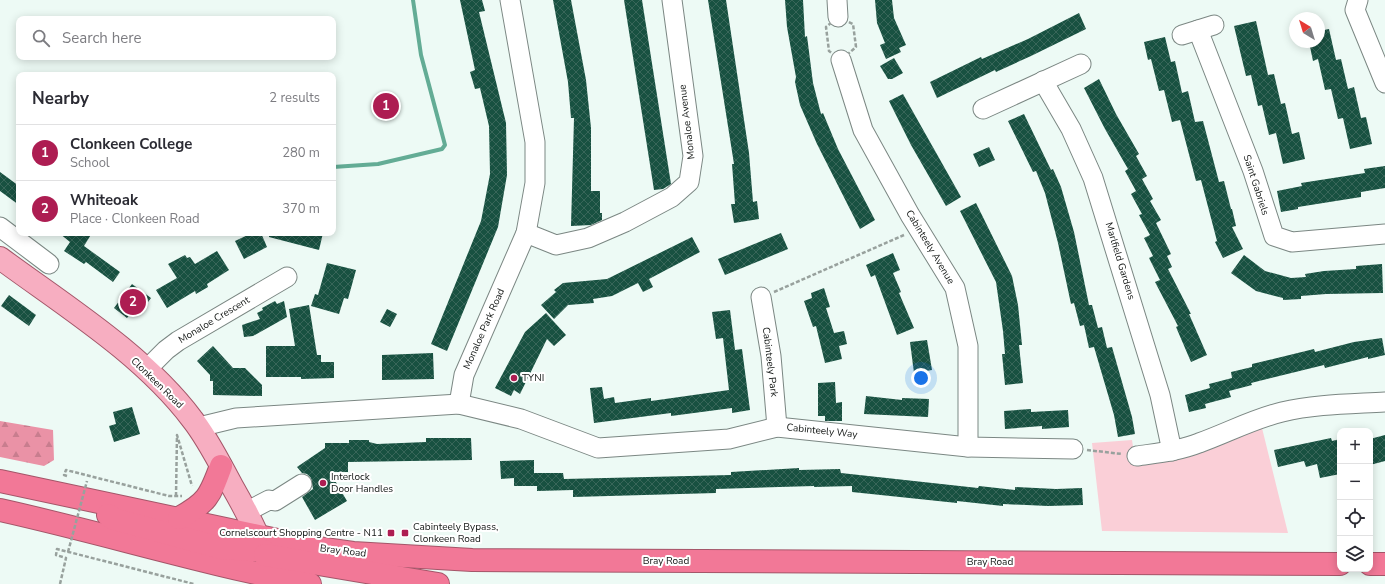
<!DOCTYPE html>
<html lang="en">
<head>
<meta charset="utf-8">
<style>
	:root { --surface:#fff; --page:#f2f2f3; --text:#2b2b33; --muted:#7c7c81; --line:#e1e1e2; --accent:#ad1d52 }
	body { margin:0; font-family:"Nunito Sans",sans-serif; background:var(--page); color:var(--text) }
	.controls { position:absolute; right:12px; bottom:12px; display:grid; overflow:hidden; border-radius:8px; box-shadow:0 2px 10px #0003 }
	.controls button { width:36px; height:36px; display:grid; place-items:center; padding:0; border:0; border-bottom:1px solid var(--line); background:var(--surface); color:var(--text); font:20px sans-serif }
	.compass { position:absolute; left:1289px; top:12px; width:36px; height:36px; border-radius:50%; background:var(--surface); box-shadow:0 2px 10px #0003; rotate:322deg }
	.you { position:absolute; left:921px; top:378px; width:14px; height:14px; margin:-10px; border:3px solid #fff; border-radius:50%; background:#1a73e8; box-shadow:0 0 0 6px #1a73e833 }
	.badge { display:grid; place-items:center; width:26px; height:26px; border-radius:50%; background:var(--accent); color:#fff; font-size:13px; font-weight:700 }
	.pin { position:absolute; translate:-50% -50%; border:2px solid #fff; box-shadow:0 1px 4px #0006 }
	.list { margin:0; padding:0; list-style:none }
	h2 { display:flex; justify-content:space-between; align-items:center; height:52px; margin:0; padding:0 16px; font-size:17px }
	h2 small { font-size:13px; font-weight:400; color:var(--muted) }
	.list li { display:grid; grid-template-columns:26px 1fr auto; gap:12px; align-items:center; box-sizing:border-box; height:56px; padding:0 16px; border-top:1px solid var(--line) }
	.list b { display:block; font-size:15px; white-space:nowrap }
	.list p { margin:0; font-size:13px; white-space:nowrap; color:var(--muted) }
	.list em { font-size:13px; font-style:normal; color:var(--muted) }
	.icon { flex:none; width:22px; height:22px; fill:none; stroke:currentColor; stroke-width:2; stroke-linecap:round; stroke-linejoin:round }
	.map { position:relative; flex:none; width:1385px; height:584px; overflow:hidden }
	.search { position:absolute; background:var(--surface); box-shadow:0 2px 10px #0003; left:16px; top:16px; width:320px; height:44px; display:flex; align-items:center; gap:10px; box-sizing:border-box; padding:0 14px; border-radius:8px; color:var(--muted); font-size:15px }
	.panel { position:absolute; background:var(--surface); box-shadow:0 2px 10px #0003; left:16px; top:72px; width:320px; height:164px; border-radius:8px }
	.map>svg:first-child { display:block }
	.green { fill:#facfd7 }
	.forest { fill:url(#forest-firs) }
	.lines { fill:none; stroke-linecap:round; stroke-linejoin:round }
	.stream { stroke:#63ac95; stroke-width:4 }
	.building { fill:url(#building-cross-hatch) }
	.minor-casing { stroke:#7b8783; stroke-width:21 }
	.major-casing { stroke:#a45669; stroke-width:24 }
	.highway-casing { stroke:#a45669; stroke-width:24 }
	.path { stroke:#98a19d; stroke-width:2.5; stroke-dasharray:4 2; stroke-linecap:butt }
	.minor { stroke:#fff; stroke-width:19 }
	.major { stroke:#f7aec1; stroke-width:22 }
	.highway { stroke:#f27897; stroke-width:22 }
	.path-bridge { stroke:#98a19d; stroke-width:2.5; stroke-dasharray:4 2; stroke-linecap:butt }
	.poi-dot { fill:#ad1d52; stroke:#fff; stroke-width:1.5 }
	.labels { text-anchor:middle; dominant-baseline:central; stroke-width:4; stroke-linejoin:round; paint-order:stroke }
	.street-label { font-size:10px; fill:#121614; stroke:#fff }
	.poi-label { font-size:10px; fill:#121614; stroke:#fff; text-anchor:start }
</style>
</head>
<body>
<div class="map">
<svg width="1385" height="584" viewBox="0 0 1385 584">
	<defs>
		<pattern id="forest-firs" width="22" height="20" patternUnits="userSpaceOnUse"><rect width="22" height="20" fill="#ea92a6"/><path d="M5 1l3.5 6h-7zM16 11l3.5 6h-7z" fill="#c87d8e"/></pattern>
		<pattern id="building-cross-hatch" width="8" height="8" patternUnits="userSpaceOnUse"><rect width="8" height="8" fill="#185141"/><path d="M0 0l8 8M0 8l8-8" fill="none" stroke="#386659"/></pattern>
	</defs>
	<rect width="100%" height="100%" fill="#edfaf5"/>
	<!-- green -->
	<polygon class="green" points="1262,428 1288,533 1102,531 1092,443 1132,440 1135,460"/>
	<!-- forest -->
	<polygon class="forest" points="0,421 53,430 54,460 44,466 0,457"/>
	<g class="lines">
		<!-- stream -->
		<polyline class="stream" points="333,167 378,164 442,149 445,145 421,55 413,0"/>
	</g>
	<!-- building -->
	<g class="building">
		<polygon points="460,0 482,0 485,11 479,12 506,123 507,175 498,227 447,351 431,344 481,221 490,174 489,126 480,88 475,89 470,72 475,70"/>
		<polygon points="553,0 571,0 586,80 591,128 591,191 600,191 600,213 602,213 602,220 591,225 571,226 574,118 571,118 568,82"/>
		<polygon points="624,0 642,0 671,184 663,189 654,190"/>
		<polygon points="708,0 726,0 749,153 753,202 757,201 759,219 734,223 731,204 735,204 732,164 734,164"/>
		<polygon points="785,0 803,0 805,37 807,36 813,83 821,114 823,113 838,149 875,220 860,229 817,144 800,105 795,82 796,77 787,27"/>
		<polygon points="875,0 892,0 894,18 906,45 899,48 901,52 886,59 880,45 885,43 877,23"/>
		<polygon points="1079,13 1086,29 1031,56 996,72 995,70 937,98 930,82 981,57 982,59 1028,39"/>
		<polygon points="1256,21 1268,75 1274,74 1281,104 1285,103 1292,134 1299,132 1305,159 1283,164 1276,133 1269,135 1262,105 1258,106 1251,75 1246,76 1234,26"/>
		<polygon points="1329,29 1336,60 1341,59 1348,89 1354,87 1361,118 1366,117 1372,144 1350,149 1343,118 1338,119 1331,89 1325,90 1318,59 1313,61 1309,42 1319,42 1319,31"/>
		<polygon points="1165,37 1171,62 1175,61 1182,93 1188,91 1195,122 1203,121 1219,182 1224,181 1231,209 1232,209 1236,226 1232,227 1243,249 1223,258 1215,242 1217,241 1201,180 1196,181 1180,120 1172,122 1164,90 1159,91 1151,59 1148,60 1144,42"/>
		<polygon points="894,58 903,73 892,79 888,79 880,66"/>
		<polygon points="1099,79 1116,114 1139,154 1136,156 1147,176 1142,179 1153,199 1150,201 1161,220 1156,223 1171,254 1167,256 1172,267 1168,269 1191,314 1189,314 1207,355 1191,362 1176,327 1178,326 1155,282 1160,280 1149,258 1153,256 1144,238 1150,235 1139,215 1142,214 1131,194 1136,191 1125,171 1128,169 1105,129 1084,88"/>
		<polygon points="903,94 961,197 946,206 911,145 889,101"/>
		<polygon points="1024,114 1051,170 1053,169 1061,187 1074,232 1089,305 1092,305 1098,328 1102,327 1107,348 1112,347 1132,417 1135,434 1118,437 1114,415 1094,347 1089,348 1084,325 1080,326 1074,303 1071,304 1058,243 1045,193 1036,171 1033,172 1008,121"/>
		<polygon points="989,147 995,160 979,167 973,154"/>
		<polygon points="1385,166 1385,188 1361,192 1361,197 1298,207 1298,209 1281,212 1277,191 1302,186 1301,183 1365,173 1364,169"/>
		<polygon points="0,172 19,186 19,205 0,191"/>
		<polygon points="976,203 1012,276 1018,305 1022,345 1019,345 1023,383 1005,385 1002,354 1005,354 1003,331 996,282 960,211"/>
		<polygon points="59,233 92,233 84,246 120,272 113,282 86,262 84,264 64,251 70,242"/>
		<polygon points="252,233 261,233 267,247 244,259 235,241"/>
		<polygon points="269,233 323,233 319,250 269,237"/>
		<polygon points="781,233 788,249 725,275 718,259"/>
		<polygon points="692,237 700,252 649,279 653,287 643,292 638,283 612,296 593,299 594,303 568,305 554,319 541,305 556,292 554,290 563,283 607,279"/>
		<polygon points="217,251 229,270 207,284 208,287 196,294 195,291 167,308 156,290 177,278 168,264 185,255 187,258 190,257 195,264"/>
		<polygon points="893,253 900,270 893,273 901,292 899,293 914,328 897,335 875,275 871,277 866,265"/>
		<polygon points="1244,255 1265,271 1291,278 1306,277 1305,274 1324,271 1356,269 1356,266 1382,264 1383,293 1326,294 1301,296 1301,299 1283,300 1283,298 1256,291 1231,273"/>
		<polygon points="327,263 356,270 348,299 344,298 339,314 311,306 315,294 318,295"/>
		<polygon points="132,284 151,298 142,310 136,306 127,318 114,308"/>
		<polygon points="824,288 830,307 826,308 834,333 844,331 847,344 839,346 842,359 825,363 816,326 813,327 804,301 812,298 811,293"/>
		<polygon points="9,295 36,315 29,326 1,306"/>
		<polygon points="275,301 277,304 284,301 287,317 253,336 244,337 242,325 260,319 257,313 263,310 262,308"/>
		<polygon points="309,305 317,355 321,355 321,362 334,362 334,378 301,379 301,377 266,377 266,346 295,346 289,309"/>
		<polygon points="387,309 397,314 390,327 380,322"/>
		<polygon points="730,310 735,350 742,349 750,410 732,413 732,408 671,416 671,413 594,423 590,388 602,387 604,399 614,397 615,403 651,398 651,401 729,390 723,338 716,339 712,312"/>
		<polygon points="546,313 566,335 554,346 547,339 520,394 514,390 511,396 495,388 525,332"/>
		<polygon points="1382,338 1385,355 1368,359 1368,357 1325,368 1324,365 1251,383 1252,385 1229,391 1231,397 1205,404 1206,408 1189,412 1185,395 1210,388 1209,384 1232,378 1231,372 1252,367 1252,364 1314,349 1315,352 1354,342"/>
		<polygon points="927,340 932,370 914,373 910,342"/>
		<polygon points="213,346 233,368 245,368 262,385 262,396 213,395 213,381 210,381 210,375 197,361"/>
		<polygon points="433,353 434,379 382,380 382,355"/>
		<polygon points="835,382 836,403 842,402 842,421 825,421 825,416 818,416 818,383"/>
		<polygon points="866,396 902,400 902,398 929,399 928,417 864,414"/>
		<polygon points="132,407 140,434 114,442 109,426 116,424 113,412"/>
		<polygon points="1031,409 1031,412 1068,410 1069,427 1042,429 1042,426 1005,429 1004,411"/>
		<polygon points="1385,435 1385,461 1370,465 1370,439"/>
		<polygon points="426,438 471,438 472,460 348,462 348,472 330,472 347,501 315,520 302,497 313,489 311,478 307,474 302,473 297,467 325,448 325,443 349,443 349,440 369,440 369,442 377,444 426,442"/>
		<polygon points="1331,438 1332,441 1340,439 1340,474 1320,478 1317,464 1306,467 1304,461 1278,467 1274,450"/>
		<polygon points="534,460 534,473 563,473 564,479 731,475 731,472 799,468 799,470 840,469 841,473 978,488 979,486 1015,490 1015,487 1056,489 1082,488 1083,505 1048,506 1003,504 1003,506 957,501 957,503 852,492 852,486 814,487 814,486 716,489 716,493 573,497 573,490 537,491 537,486 514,486 514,478 501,479 500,461"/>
	</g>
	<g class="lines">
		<defs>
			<g id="minor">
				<polyline points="837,0 838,17"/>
				<polyline points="1358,0 1355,10 1385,83"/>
				<polyline points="1198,30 1253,171 1274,236 1292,242 1385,234"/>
				<polyline points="1182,35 1214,25"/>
				<polyline points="841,60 863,130 910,215 955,288 968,346 968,447"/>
				<polyline points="1043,81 1071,129 1093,178 1160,395 1172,451"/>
				<polyline points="983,109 1081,64"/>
				<polyline points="0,227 49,264"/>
				<polyline points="526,233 556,245 588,238 625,222 672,197 689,182 693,156 672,0"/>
				<polyline points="761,297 771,356 777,427"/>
				<polyline points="146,370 166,350 178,341 287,277"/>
				<polyline points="459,404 464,375 526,233 535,183 535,142 510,0"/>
				<polyline points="199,427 236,418 459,404 521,419 598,448 729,439 777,427 968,447 1073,449"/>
				<path d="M1137,456C1157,453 1179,451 1199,443C1227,433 1253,419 1282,412C1315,404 1351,404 1385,402"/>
				<polyline points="246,512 269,500 275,501 302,484"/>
			</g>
			<path id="major" d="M0,258C65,306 143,354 192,419C208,439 220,464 232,486C244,507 256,529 264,551"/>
			<g id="highway">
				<polyline points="0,481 310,547 353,553 472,560 1340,564"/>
				<path d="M0,510C104,533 206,565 310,584"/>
				<polyline points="108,515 114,519 221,548 264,551"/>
				<path d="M179,518C207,503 210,496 221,466"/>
				<polyline points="265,555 438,584"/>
				<polyline points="1370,564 1385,564"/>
			</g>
		</defs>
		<!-- minor casing -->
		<use href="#minor" class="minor-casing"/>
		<!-- major casing -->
		<use href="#major" class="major-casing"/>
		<!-- highway casing -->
		<use href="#highway" class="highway-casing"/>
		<!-- path -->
		<g class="path">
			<polygon points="838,17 853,24 856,47 841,60 829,51 826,27"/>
			<polyline points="774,292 904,235"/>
			<polyline points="1087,450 1122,454"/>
			<polyline points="67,476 64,475 66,470 169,496 182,496"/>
			<polyline points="176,496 177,435 192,486"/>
			<polyline points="60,584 66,558 56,555 57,549 194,584"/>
		</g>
		<!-- minor -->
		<use href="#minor" class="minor"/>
		<!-- major -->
		<use href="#major" class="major"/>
		<!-- highway -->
		<use href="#highway" class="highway"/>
		<!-- path-bridge -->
		<polyline class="path-bridge" points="68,552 87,481"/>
	</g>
	<!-- markers -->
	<g class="poi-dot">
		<circle cx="514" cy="378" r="4"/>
		<circle cx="323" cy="483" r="4"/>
		<rect x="387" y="529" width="8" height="8" rx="2"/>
		<rect x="401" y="529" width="8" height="8" rx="2"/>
	</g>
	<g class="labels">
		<!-- street labels -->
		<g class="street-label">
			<text transform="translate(687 122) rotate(-97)">Monaloe Avenue</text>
			<text transform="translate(1256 185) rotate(72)">Saint Gabriels</text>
			<text transform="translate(930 247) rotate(59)">Cabinteely Avenue</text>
			<text transform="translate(1120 261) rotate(73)">Marlfield Gardens</text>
			<text transform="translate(214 320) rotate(-31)">Monaloe Crescent</text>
			<text transform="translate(484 329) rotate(-66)">Monaloe Park Road</text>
			<text transform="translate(770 362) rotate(83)">Cabinteely Park</text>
			<text transform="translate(157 383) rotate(44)">Clonkeen Road</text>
			<text transform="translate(822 431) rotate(6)">Cabinteely Way</text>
			<text transform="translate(343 551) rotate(7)">Bray Road</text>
			<text x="666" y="561">Bray Road</text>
			<text x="990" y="562">Bray Road</text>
		</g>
		<!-- poi labels -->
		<g class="poi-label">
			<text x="522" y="378">TYNI</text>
			<text x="331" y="477">Interlock<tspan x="331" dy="12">Door Handles</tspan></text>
			<text x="413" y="527">Cabinteely Bypass,<tspan x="413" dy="12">Clonkeen Road</tspan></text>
			<text x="383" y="533" text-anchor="end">Cornelscourt Shopping Centre - N11</text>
		</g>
	</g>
</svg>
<div class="controls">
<button>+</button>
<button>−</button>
<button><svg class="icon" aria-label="locate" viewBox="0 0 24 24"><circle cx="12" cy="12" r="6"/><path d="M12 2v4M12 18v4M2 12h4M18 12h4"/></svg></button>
<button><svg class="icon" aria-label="layers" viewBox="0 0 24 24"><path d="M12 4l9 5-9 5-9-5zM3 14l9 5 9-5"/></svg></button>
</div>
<svg class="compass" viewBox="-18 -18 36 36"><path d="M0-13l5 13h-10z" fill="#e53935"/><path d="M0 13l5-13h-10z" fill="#7c7c81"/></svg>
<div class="you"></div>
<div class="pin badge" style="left:386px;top:106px">1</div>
<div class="pin badge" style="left:133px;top:302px">2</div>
<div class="search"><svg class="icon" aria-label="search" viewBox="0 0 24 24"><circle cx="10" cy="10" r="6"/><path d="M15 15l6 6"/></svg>Search here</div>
<section class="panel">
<h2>Nearby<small>2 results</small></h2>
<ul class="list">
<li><span class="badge">1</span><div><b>Clonkeen College</b><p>School</p></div><em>280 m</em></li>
<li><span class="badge">2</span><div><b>Whiteoak</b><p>Place · Clonkeen Road</p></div><em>370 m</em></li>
</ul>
</section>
</div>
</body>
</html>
